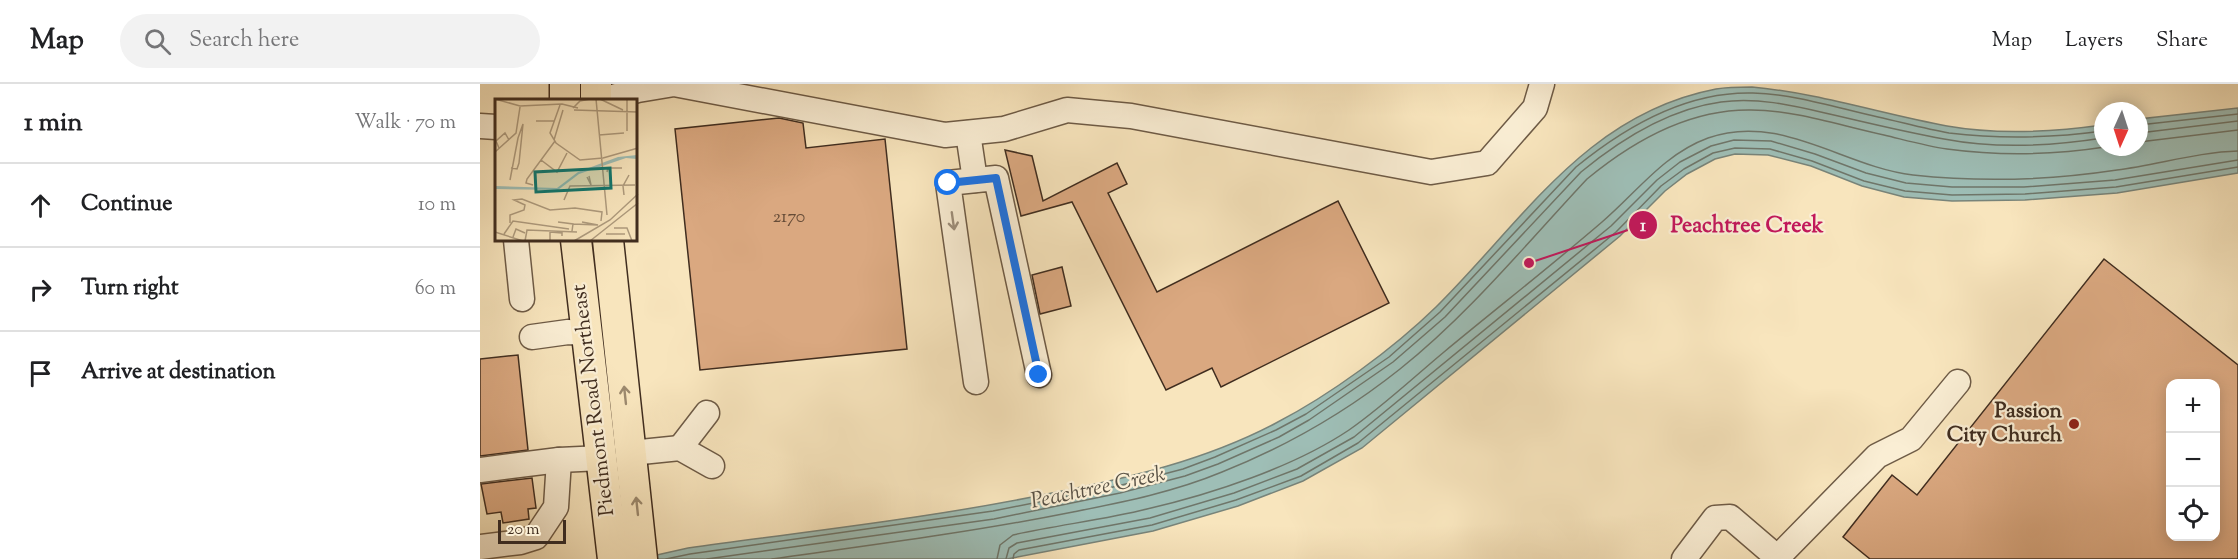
<!DOCTYPE html>
<html lang="en">
<head>
<meta charset="utf-8">
<style>
	:root { --surface:#fff; --page:#f2f2f2; --text:#202124; --muted:#757577; --line:#e0e0e0 }
	body { margin:0; font-family:"Sorts Mill Goudy",serif; background:var(--page); color:var(--text) }
	.controls { position:absolute; right:18px; bottom:18px; display:grid; overflow:hidden; border-radius:12px; box-shadow:0 3px 15px #0003 }
	.controls button { width:54px; height:54px; display:grid; place-items:center; padding:0; border:0; border-bottom:2px solid var(--line); background:var(--surface); color:var(--text); font:30px sans-serif }
	.compass { position:absolute; left:1614px; top:18px; width:54px; height:54px; border-radius:50%; background:var(--surface); box-shadow:0 3px 15px #0003; rotate:183deg }
	.scale { position:absolute; left:18px; bottom:15px; width:68px; box-sizing:border-box; padding-left:6px; border:3px solid #402d1f; border-top:0; font-size:16px; line-height:21px; white-space:nowrap; color:#402d1f; -webkit-text-stroke:4px #faeed4; paint-order:stroke }
	.stop { position:absolute; width:18px; height:18px; margin:-14px; border:4px solid #1a73e8; border-radius:50%; background:#fff }
	.stop.end { background:#1a73e8; border-color:#fff; box-shadow:0 2px 6px #0008 }
	.list { margin:0; padding:0; list-style:none }
	h2 { display:flex; justify-content:space-between; align-items:center; height:78px; margin:0; padding:0 24px; font-size:26px }
	h2 small { font-size:20px; font-weight:400; color:var(--muted) }
	.list li { display:grid; grid-template-columns:39px 1fr auto; gap:18px; align-items:center; box-sizing:border-box; height:84px; padding:0 24px; border-top:2px solid var(--line) }
	.list b { display:block; font-size:22px; white-space:nowrap }
	.list em { font-size:20px; font-style:normal; color:var(--muted) }
	.icon { flex:none; width:33px; height:33px; fill:none; stroke:currentColor; stroke-width:2; stroke-linecap:round; stroke-linejoin:round }
	.map { position:relative; flex:none; width:1758px; height:475px; overflow:hidden }
	header { display:flex; align-items:center; gap:36px; box-sizing:border-box; height:84px; padding:0 30px; background:var(--surface); border-bottom:2px solid var(--line) }
	header strong { font-size:28px }
	nav { display:flex; gap:33px; margin-inline-start:auto; font-size:21px }
	.search { width:420px; height:54px; background:var(--page); display:flex; align-items:center; gap:15px; box-sizing:border-box; padding:0 21px; border-radius:33px; color:var(--muted); font-size:22px }
	main { display:flex }
	aside { flex:1; background:var(--surface) }
	.map>svg:first-child { display:block }
	.water { fill:#9ebeb6; stroke:#78847a; stroke-width:1.5 }
	.lines { fill:none; stroke-linecap:round; stroke-linejoin:round }
	.shore { stroke:#6f766a; stroke-width:1.5 }
	.building { fill:#daa880; stroke:#402d1f; stroke-width:1.5; fill-rule:evenodd }
	.minor-casing { stroke:#6e5b46; stroke-width:27 }
	.major-casing { stroke:#402d1f; stroke-width:33 }
	.minor { stroke:#faeed4; stroke-width:24 }
	.major { stroke:#f8e5bd; stroke-width:30 }
	.oneway { stroke:#9d8e7a }
	.oneway2 { stroke:#9c896e }
	.route { stroke:#1a73e8; stroke-width:8 }
	.poi-dot { fill:#8f2418; stroke:#faeed4; stroke-width:2 }
	.labels { text-anchor:middle; dominant-baseline:central; stroke-width:4.5; stroke-linejoin:round; paint-order:stroke }
	.number-label { font-size:18px; fill:#664c37 }
	.street-label { font-size:21px; fill:#402d1f; stroke:#faeed4 }
	.poi-label { font-size:21px; font-weight:bold; fill:#402d1f; stroke:#faeed4; text-anchor:end }
	.water-label { font-size:22px; font-style:italic; fill:#585145; stroke:#faeed4 }
	.inset-road { fill:none; stroke:#ae9b7e; stroke-width:1.5 }
	.view { fill:#0f766e; fill-opacity:0.15; stroke:#0f766e; stroke-width:3 }
	.inset-edge { fill:none; stroke:#402d1f; stroke-width:3 }
	.leader { fill:none; stroke:#c2185b; stroke-width:2 }
	.callout-dot { fill:#c2185b; stroke:#faeed4; stroke-width:2 }
	.mark-label { font-size:18px; text-anchor:middle; font-weight:bold; fill:#fff }
	.callout-label { font-size:22px; text-anchor:middle; font-weight:bold; fill:#c2185b; stroke:#faeed4; stroke-width:4.5; stroke-linejoin:round; paint-order:stroke }
</style>
</head>
<body>
<header>
<strong>Map</strong>
<div class="search"><svg class="icon" aria-label="search" viewBox="0 0 24 24"><circle cx="10" cy="10" r="6"/><path d="M15 15l6 6"/></svg>Search here</div>
<nav><a>Map</a><a>Layers</a><a>Share</a></nav>
</header>
<main>
<aside>
<h2>1 min<small>Walk · 70 m</small></h2>
<ul class="list">
<li><svg class="icon" aria-label="ahead" viewBox="0 0 24 24"><path d="M12 20V5M6 11l6-6 6 6"/></svg><div><b>Continue</b></div><em>10 m</em></li>
<li><svg class="icon" aria-label="right" viewBox="0 0 24 24"><path d="M7 20v-9h11M14 6l5 5-5 5"/></svg><div><b>Turn right</b></div><em>60 m</em></li>
<li><svg class="icon" aria-label="arrive" viewBox="0 0 24 24"><path d="M6 21V4h12l-3 4 3 4H6"/></svg><div><b>Arrive at destination</b></div></li>
</ul>
</aside>
<div class="map">
<svg width="1758" height="475" viewBox="0 0 1758 475">
	<rect width="100%" height="100%" fill="#f8e5bd"/>
	<filter id="stains"><feTurbulence type="fractalNoise" baseFrequency=".00333" numOctaves="4"/><feColorMatrix values="0 0 0 0 .2 0 0 0 0 .09 0 0 0 0 .02 0 0 0 .5 -.17"/></filter>
	<radialGradient id="worn" r=".72"><stop offset=".6" stop-color="#630" stop-opacity="0"/><stop offset="1" stop-color="#630" stop-opacity=".3"/></radialGradient>
	<!-- water -->
	<path class="water" d="M1272,3C1338,9 1402,30 1467,42C1518,51 1572,48 1623,41V63H1659V35L1758,24V89L1637,109L1545,116L1472,117L1424,113L1382,102L1331,82L1288,71L1255,70L1235,75L1207,90L1185,107L1140,152L882,364L823,397L758,422L673,447L527,475H159L208,464C330,447 452,434 572,409C649,394 726,376 796,339C850,311 913,265 956,223C1044,136 1106,30 1236,5C1248,3 1261,3 1272,3Z"/>
	<g class="lines">
		<!-- shore -->
		<g class="shore">
			<polyline points="1659,41 1758,30"/>
			<polyline points="1659,49 1758,37"/>
			<polyline points="1659,58 1758,46"/>
			<path d="M186,475L210,470L513,427L638,402L703,385L735,373L796,346L826,330L909,273L960,228L1096,83C1146,42 1206,7 1273,9C1315,10 1357,24 1398,33C1421,38 1445,45 1469,49C1520,55 1572,54 1623,47"/>
			<path d="M227,475L514,435L640,409L705,392L738,380L799,353L829,336L913,278L965,233L1101,88C1141,55 1189,25 1241,18C1276,13 1311,21 1345,29C1384,38 1424,48 1464,55C1516,65 1572,62 1623,54"/>
			<path d="M292,475C392,461 493,448 593,428C643,418 694,408 742,388C805,363 866,328 920,285C989,230 1047,159 1107,95C1153,57 1209,25 1271,26C1315,26 1361,42 1404,51C1425,56 1446,62 1467,65C1519,72 1573,71 1625,63"/>
			<path d="M517,475L520,461L533,451C577,441 623,436 667,425C732,410 814,383 869,346C901,324 934,293 964,268C1017,224 1071,182 1122,138C1157,108 1184,70 1228,54C1300,28 1364,83 1433,91C1498,98 1571,96 1637,86C1677,81 1718,68 1758,67"/>
			<polyline points="526,475 529,464 537,459 670,434 754,409 817,385 874,353 1131,142 1177,96 1200,78 1231,62 1254,56 1291,57 1335,70 1386,89 1426,99 1472,103 1544,103 1635,96 1758,76"/>
			<polyline points="533,475 534,470 539,466 672,441 756,416 821,392 878,359 1136,148 1181,102 1204,85 1233,69 1255,64 1290,65 1332,77 1384,97 1425,107 1472,111 1545,110 1636,103 1758,83"/>
		</g>
	</g>
	<!-- building -->
	<g class="building">
		<polygon points="299,34 323,39 326,64 405,55 427,265 220,286 195,45"/>
		<polygon points="525,66 552,72 563,117 637,79 647,100 628,109 677,208 858,117 909,219 741,303 732,284 686,306 592,118 541,132"/>
		<path d="M1624,175L1758,281V475H1390L1363,453L1412,391L1437,411ZM1690,300H1736V453H1690Z"/>
		<polygon points="582,183 591,222 560,230 552,191"/>
		<polygon points="38,271 48,366 0,372 0,275"/>
		<polygon points="52,394 56,424 48,425 49,435 23,439 21,428 7,430 1,400"/>
	</g>
	<g class="lines">
		<defs>
			<g id="minor">
				<polyline points="122,16 158,6 194,0 465,51 524,45 587,26 651,32 951,88 1007,79 1055,24 1062,0"/>
				<polyline points="0,42 16,43"/>
				<polyline points="488,49 495,96"/>
				<polyline points="36,156 42,215"/>
				<polyline points="52,253 88,248 107,249"/>
				<polyline points="496,298 468,99 516,94 559,291"/>
				<polyline points="200,364 227,329"/>
				<polyline points="151,369 200,364 232,382"/>
				<polyline points="0,386 79,376 122,374"/>
				<polyline points="0,463 40,458 56,453 76,423 79,376"/>
				<polyline points="1297,474 1397,372 1431,355 1478,298"/>
				<polyline points="1204,475 1235,434 1250,433 1299,475"/>
			</g>
			<g id="major">
				<polyline points="85,0 85,16"/>
				<polyline points="116,0 116,16"/>
				<polyline points="96,156 133,475"/>
				<polyline points="128,156 162,475"/>
			</g>
		</defs>
		<!-- minor casing -->
		<use href="#minor" class="minor-casing"/>
		<!-- major casing -->
		<use href="#major" class="major-casing"/>
		<!-- minor -->
		<use href="#minor" class="minor"/>
		<!-- major -->
		<use href="#major" class="major"/>
	</g>
	<!-- one-way arrows -->
	<defs><path id="oneway-shaft" d="M-6 0H5M1.5-3L5.5 0L1.5 3" fill="none" stroke-width="1.6" stroke-linecap="round" stroke-linejoin="round" transform="scale(1.5)"/></defs>
	<use class="oneway" href="#oneway-shaft" transform="translate(473 137) rotate(82)"/>
	<g class="oneway2">
		<use href="#oneway-shaft" transform="translate(145 311) rotate(-96)"/>
		<use href="#oneway-shaft" transform="translate(157 422) rotate(-96)"/>
	</g>
	<g class="lines">
		<!-- route -->
		<polyline class="route" points="468,99 516,94 559,291"/>
	</g>
	<!-- markers -->
	<circle class="poi-dot" cx="1594" cy="340" r="6"/>
	<g class="labels">
		<!-- number labels -->
		<g class="number-label">
			<text x="309" y="134">2170</text>
		</g>
		<!-- street labels -->
		<g class="street-label">
			<text transform="translate(114 316) rotate(-97)">Piedmont Road Northeast</text>
		</g>
		<!-- poi labels -->
		<g class="poi-label">
			<text x="1582" y="328">Passion<tspan x="1582" dy="24">City Church</tspan></text>
		</g>
		<!-- water labels -->
		<g class="water-label">
			<text transform="translate(618 405) rotate(-12)">Peachtree Creek</text>
		</g>
	</g>
	<!-- overview -->
	<g transform="translate(15 15)">
		<rect width="142" height="142" fill="#f8e5bd"/>
		<path d="M142,56V60L131,59L84,75L63,91L0,90V87L62,89L83,73L123,58Z" fill="#9ebeb6"/>
		<path class="inset-road" d="M0,0L25,7L67,5L83,9M101,0L112,116M105,0L128,11M65,6L55,34L61,44L85,61L108,59M78,9L85,2L95,0M79,11L143,13M41,22H59M132,32V0M104,36L129,34M59,41L68,11M4,49L1,42L10,34L14,41M0,53L21,34L25,8M108,59L143,49M46,61L62,73L72,54M16,69L22,70L24,64L28,25L23,39M112,73L113,69H127M92,78L96,86L94,77M15,81L23,39M38,86L31,84L32,80L60,42M129,96L128,87L134,76M69,101L75,87L140,86M63,123L78,125L77,132M15,124V116L29,111L30,106L19,101L27,100L55,111L80,109L107,113L106,122M78,125L103,126L87,123M119,129H132L137,142M0,133L28,142M9,135L18,122L74,130M111,135H130M18,138L21,130L30,134M30,142L32,131L82,133M55,142V133L67,134V137M79,142L115,121L143,95M95,142L143,104"/>
		<path class="view" d="M115,69L116,89L41,93L40,73Z"/>
		<rect width="142" height="142" class="inset-edge"/>
	</g>
	<!-- callouts -->
	<path class="leader" d="M1049 179L1163 141"/>
	<g class="callout-dot">
		<circle cx="1049" cy="179" r="6"/>
		<circle cx="1163" cy="141" r="15"/>
	</g>
	<g class="mark-label">
		<text x="1163" y="147">1</text>
	</g>
	<g class="callout-label">
		<text x="1267" y="148">Peachtree Creek</text>
	</g>
	<rect width="100%" height="100%" filter="url(#stains)"/>
	<rect width="100%" height="100%" fill="url(#worn)"/>
</svg>
<div class="controls">
<button>+</button>
<button>−</button>
<button><svg class="icon" aria-label="locate" viewBox="0 0 24 24"><circle cx="12" cy="12" r="6"/><path d="M12 2v4M12 18v4M2 12h4M18 12h4"/></svg></button>
</div>
<svg class="compass" viewBox="-18 -18 36 36"><path d="M0-13l5 13h-10z" fill="#e53935"/><path d="M0 13l5-13h-10z" fill="#757577"/></svg>
<div class="scale">20 m</div>
<div class="stop" style="left:468px;top:99px"></div>
<div class="stop end" style="left:559px;top:291px"></div>
</div>
</main>
</body>
</html>
